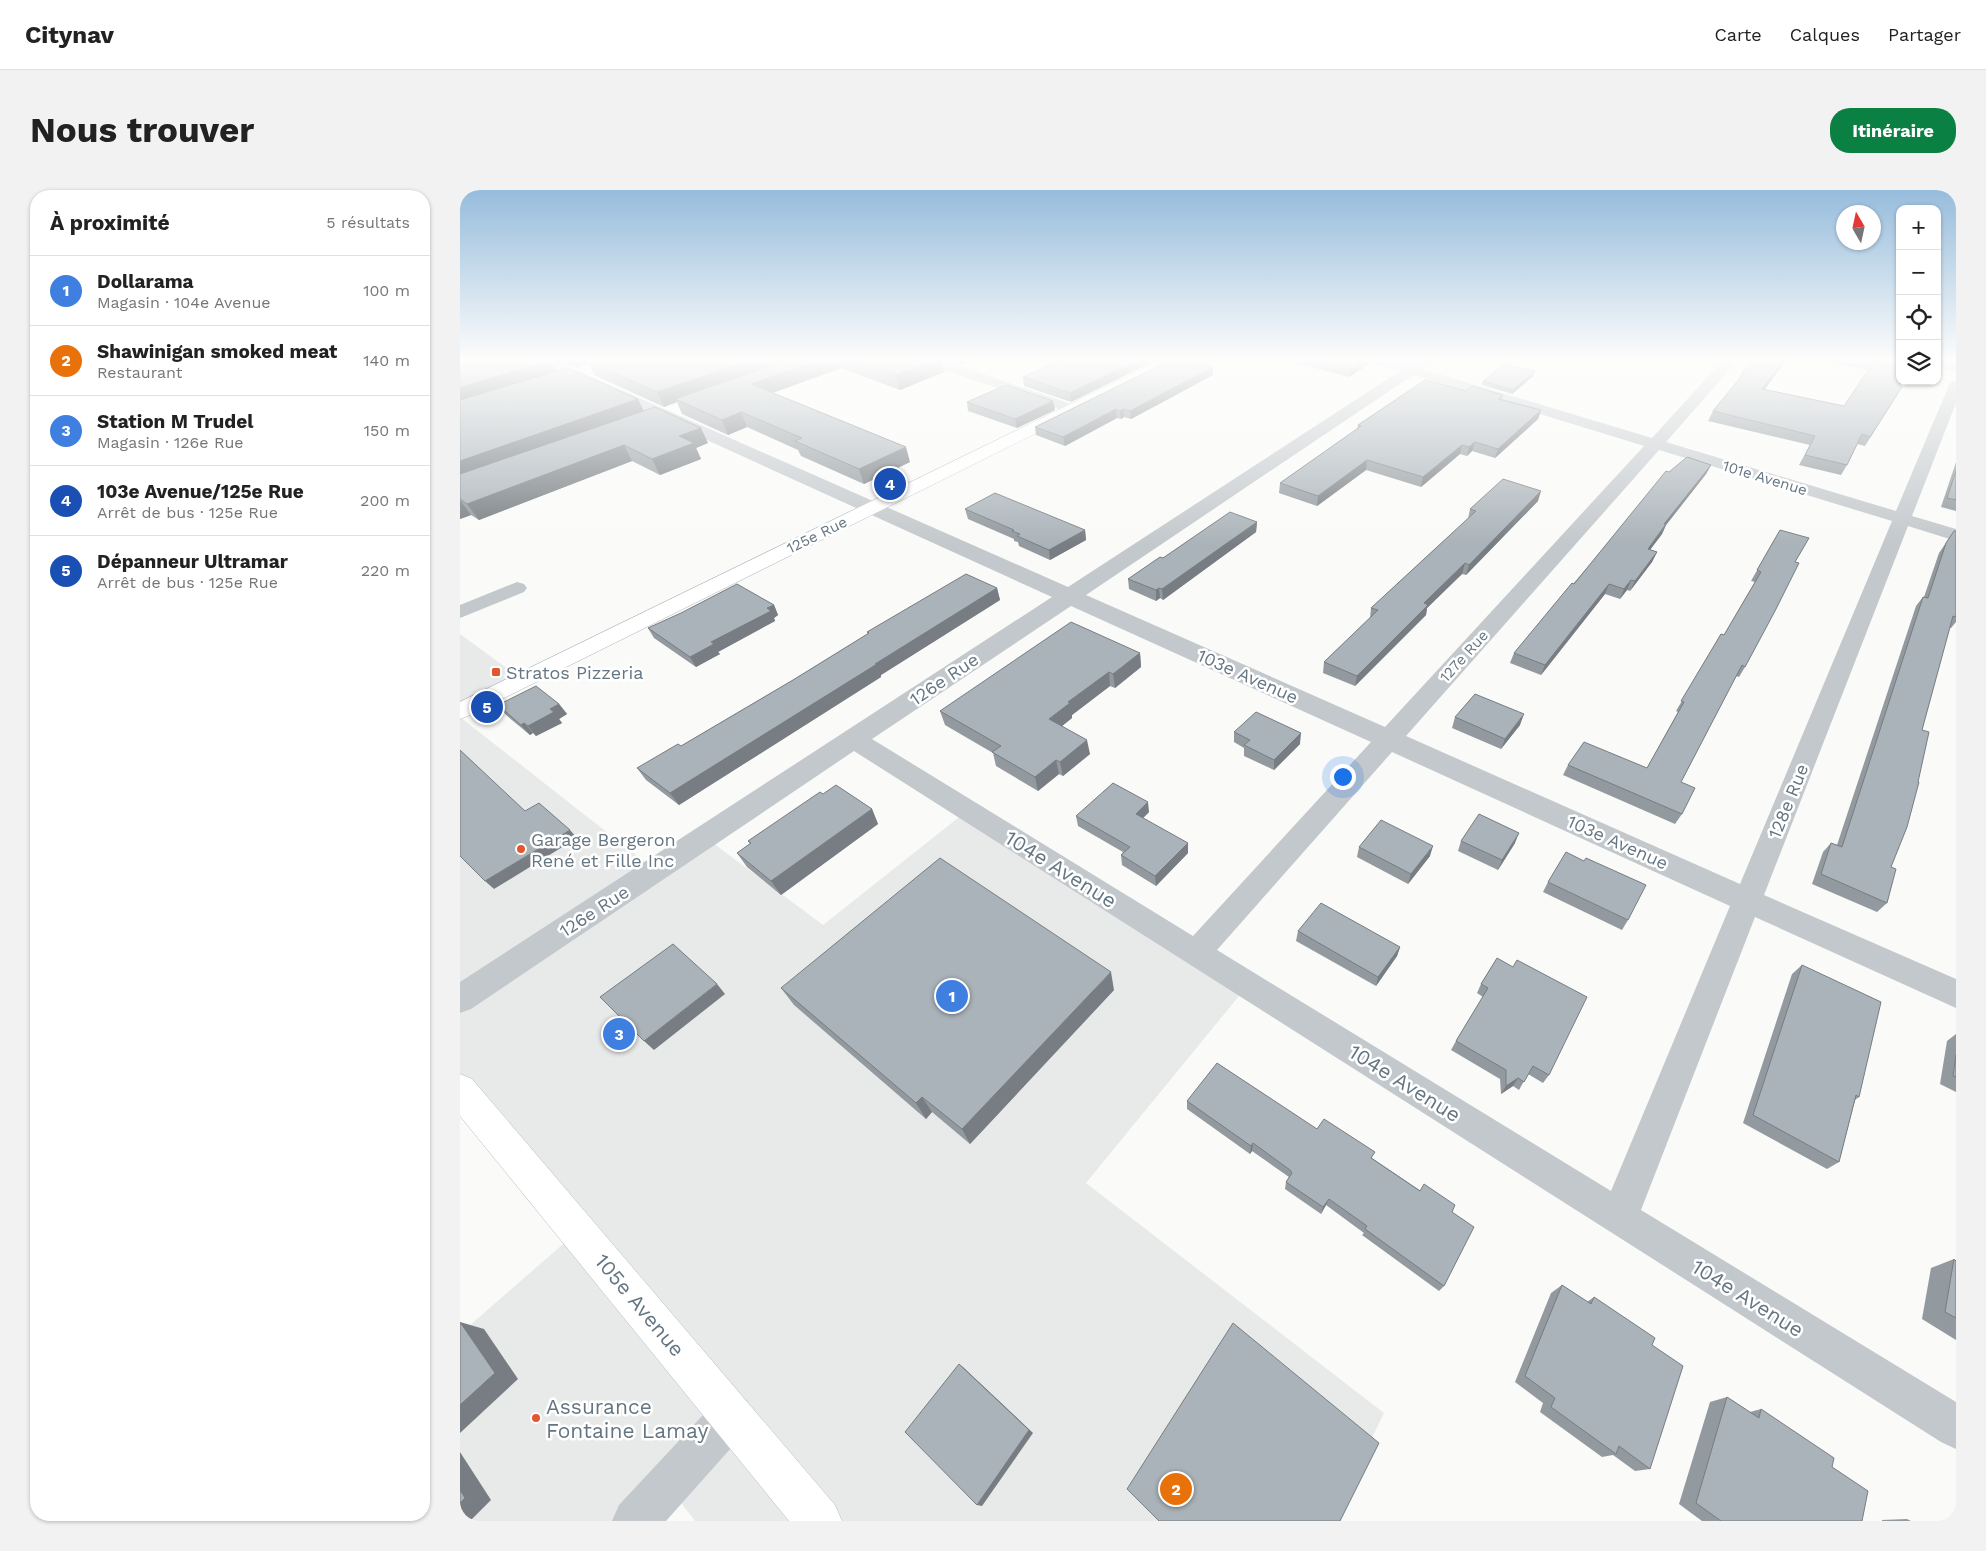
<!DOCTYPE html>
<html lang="fr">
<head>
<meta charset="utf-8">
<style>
	:root { --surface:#fff; --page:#f2f2f2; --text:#222; --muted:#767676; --line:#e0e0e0; --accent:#0b8043 }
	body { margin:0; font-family:"Work Sans",sans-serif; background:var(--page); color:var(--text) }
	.controls { position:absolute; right:15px; top:15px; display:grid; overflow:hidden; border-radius:10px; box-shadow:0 1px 4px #0004 }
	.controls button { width:45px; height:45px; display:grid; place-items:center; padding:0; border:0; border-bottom:1px solid var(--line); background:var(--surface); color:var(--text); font:25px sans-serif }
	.compass { position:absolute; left:1376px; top:15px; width:45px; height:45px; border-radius:50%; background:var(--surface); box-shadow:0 1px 4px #0004; rotate:351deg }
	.you { position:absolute; left:882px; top:586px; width:18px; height:18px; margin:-12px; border:4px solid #fff; border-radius:50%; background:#1a73e8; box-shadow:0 0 0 8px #1a73e833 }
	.badge { display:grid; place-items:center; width:32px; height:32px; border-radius:50%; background:var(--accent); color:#fff; font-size:16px; font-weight:700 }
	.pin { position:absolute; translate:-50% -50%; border:2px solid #fff; box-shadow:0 1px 5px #0006 }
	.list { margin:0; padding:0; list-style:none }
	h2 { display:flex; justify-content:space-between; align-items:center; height:65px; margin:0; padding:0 20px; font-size:21px }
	h2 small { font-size:16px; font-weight:400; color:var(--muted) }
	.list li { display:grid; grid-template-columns:32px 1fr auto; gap:15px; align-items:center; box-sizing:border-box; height:70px; padding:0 20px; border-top:1px solid var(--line) }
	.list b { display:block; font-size:19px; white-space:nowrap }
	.list p { margin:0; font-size:16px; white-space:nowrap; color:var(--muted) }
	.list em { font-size:16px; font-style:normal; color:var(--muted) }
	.icon { flex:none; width:28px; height:28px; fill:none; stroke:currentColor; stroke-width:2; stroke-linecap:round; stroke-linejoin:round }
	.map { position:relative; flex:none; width:1496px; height:1331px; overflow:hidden; border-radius:20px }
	header { display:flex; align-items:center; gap:30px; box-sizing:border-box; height:70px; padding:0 25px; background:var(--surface); border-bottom:1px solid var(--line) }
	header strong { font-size:24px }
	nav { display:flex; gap:28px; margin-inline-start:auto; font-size:18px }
	.intro { display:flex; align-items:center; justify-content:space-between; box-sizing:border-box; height:120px; padding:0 30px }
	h1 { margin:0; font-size:35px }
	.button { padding:12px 22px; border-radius:20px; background:var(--accent); color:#fff; font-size:18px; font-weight:700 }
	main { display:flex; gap:30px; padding:0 30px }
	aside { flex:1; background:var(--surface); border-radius:20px; box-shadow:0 1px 4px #0004 }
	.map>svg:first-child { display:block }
	.built { fill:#e8e9e9 }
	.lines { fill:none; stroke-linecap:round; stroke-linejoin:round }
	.secondary-casing { stroke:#b3babf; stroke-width:1 }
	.street { fill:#c3c8cc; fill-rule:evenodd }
	.secondary { fill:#fff; fill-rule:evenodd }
	.wall { fill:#929a9f }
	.shaded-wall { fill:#777d82 }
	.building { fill:#aab3b9; stroke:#777d82 }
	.poi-dot { fill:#e4572e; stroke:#fff; stroke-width:2 }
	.labels { text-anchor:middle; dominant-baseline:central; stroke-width:5; stroke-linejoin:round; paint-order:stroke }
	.far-street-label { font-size:15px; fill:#657683; stroke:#fff }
	.poi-label { font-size:18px; fill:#657683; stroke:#fff; text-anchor:start }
	.street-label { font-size:18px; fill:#657683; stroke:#fff }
	.near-street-label { font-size:21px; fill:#657683; stroke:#fff }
	.near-poi-label { font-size:21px; fill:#657683; stroke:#fff; text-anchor:start }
</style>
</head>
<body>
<header>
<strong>Citynav</strong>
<nav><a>Carte</a><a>Calques</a><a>Partager</a></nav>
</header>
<div class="intro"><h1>Nous trouver</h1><a class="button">Itinéraire</a></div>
<main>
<aside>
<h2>À proximité<small>5 résultats</small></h2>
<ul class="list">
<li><span class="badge" style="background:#3f7fe0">1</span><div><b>Dollarama</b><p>Magasin · 104e Avenue</p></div><em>100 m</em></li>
<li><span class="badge" style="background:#e8710a">2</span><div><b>Shawinigan smoked meat</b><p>Restaurant</p></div><em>140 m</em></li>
<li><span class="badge" style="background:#3f7fe0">3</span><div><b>Station M Trudel</b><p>Magasin · 126e Rue</p></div><em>150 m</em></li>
<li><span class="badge" style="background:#1a4fb4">4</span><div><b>103e Avenue/125e Rue</b><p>Arrêt de bus · 125e Rue</p></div><em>200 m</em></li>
<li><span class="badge" style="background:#1a4fb4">5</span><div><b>Dépanneur Ultramar</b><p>Arrêt de bus · 125e Rue</p></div><em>220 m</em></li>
</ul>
</aside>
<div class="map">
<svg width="1496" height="1331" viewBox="0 0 1496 1331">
	<rect width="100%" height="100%" fill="#fafaf8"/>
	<!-- built -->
	<g class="built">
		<polygon points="0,444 63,490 0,521"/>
		<polygon points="0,527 195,680 245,647 363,735 508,620 788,795 626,993 924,1223 872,1331 235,1331 208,1296 175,1331 0,1331 0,1144 118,1041 0,900"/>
	</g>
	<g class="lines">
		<defs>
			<g id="secondary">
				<polygon points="703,169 721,169 719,172 8,526 0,529 0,512"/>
				<polygon points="0,884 12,889 375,1315 382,1331 329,1331 0,926"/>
			</g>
		</defs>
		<!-- secondary casing -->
		<use href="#secondary" class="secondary-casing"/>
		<!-- street -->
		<g class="street">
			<path d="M73,169H91L608,397L940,181L909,172L907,169H929L949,175L959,169H975L962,179L1192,248L1264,169H1279L1206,252L1436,321L1489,195L1491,192L1496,191V213L1452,326L1496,339V351L1448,336L1304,705L1496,789V818L1295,727L1181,1020L1496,1212V1259L1481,1252L394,561L11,819L0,823V792L592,407L75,172ZM953,185L1184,256L925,537L626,405ZM1199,260L1432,331L1280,694L946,546ZM611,416L911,552L733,746L412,549ZM932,562L1270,716L1151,1001L757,760Z"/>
			<polygon points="459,169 479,169 617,216 620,219 617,222 607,222 461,172"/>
			<polygon points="1477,170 1496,174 1496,182 1477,178"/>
			<polygon points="57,392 64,394 67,398 64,402 0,428 0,415"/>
			<polygon points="272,1203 287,1210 294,1225 287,1240 206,1331 152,1331 159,1315 257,1210"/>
		</g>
		<!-- secondary -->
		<use href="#secondary" class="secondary"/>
	</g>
	<!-- wall -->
	<g class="wall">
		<polygon points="0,169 96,181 178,209 184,221 248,253 236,258 241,269 200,285 172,271 19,330 11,325 0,329"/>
		<polygon points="96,169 481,169 484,182 440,200 381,178 312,203 450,272 404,294 341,266 338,260 287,237 268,245 222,224 217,212 204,217 134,185 129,174 117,178"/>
		<polygon points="485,169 514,169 501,175"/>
		<polygon points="698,169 611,212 564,196 563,187"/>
		<polygon points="820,169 909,169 909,174 889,187"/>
		<polygon points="1327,169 1305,199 1384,216 1408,180 1354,169 1440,169 1439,196 1442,197 1405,256 1397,254 1387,275 1381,285 1339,275 1350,255 1248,231 1253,221 1279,189 1282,182"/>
		<polygon points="753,185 671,229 664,227 661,229 657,228 605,256 576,245 575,237"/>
		<polygon points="1073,186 1052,204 1022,195 1023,191"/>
		<polygon points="1006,201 1043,205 1042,209 1081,220 1078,229 1035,268 1012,261 1007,266 1000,264 961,297 906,280 857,316 819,303 820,293 897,239 898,235"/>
		<polygon points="507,212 595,220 557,238 508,221"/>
		<polygon points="1496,272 1496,321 1481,317"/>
		<polygon points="1251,275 1246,284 1206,335 1202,344 1190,360 1197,362 1192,372 1170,401 1167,400 1160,409 1145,404 1081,485 1050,473 1054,463 1209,282"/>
		<polygon points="1078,311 1006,385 1002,384 967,418 966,425 895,496 863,483 864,472 910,428 911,418 1008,329 1010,319"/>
		<polygon points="505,319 625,340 626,350 590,370 559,356 558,352 554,351 554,349 508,329"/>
		<polygon points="797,332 796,342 703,410 700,408 696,411 669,399 668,389 703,368"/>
		<polygon points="1320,340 1335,372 1285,477 1279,487 1276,486 1221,592 1222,624 1215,634 1103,585 1108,575 1187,578 1218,522 1216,521 1261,444 1264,445 1295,392 1291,391"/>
		<polygon points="1494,341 1496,341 1496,432 1491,438 1489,438 1462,540 1431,677 1427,713 1417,722 1352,694 1363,662 1371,653 1377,655 1456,416 1463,407 1464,407 1479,363"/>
		<polygon points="537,398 540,410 421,485 421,487 219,615 186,590 177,578 221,556 333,490 408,444 407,442"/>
		<polygon points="314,415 318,425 314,428 315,431 258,462 260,464 236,477 194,448 188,438"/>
		<polygon points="680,463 681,477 655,498 650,496 612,525 612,528 602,536 630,564 603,586 599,584 578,601 536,576 533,563 485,535 480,521"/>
		<polygon points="99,514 107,524 99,529 102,533 76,546 73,543 70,545 46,525 38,515"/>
		<polygon points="995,527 1060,535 1041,559 992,538"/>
		<polygon points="774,542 840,554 814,580 784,566 784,558 774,552"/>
		<polygon points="363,604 412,619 418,634 321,705 287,677 277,663 290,654 288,651"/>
		<polygon points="689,622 683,628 728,663 696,696 662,675 661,665 663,662 618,636 616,626"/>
		<polygon points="1001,651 1055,653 1038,680 998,661"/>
		<polygon points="899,657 970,666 948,694 897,667"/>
		<polygon points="1088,692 1168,730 1162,740 1083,702"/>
		<polygon points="838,741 940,757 937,766 916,796 836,751"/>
		<polygon points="1037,768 1089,885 1083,893 1068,884 1059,900 1053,896 1041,904 1040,889 991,860 996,851 1023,807 1017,803 1021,794"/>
		<polygon points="1342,775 1399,907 1395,910 1379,972 1367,979 1283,933 1332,784"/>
		<polygon points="321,798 654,800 510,954 472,922 466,929 334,815"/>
		<polygon points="1496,844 1496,902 1480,894 1487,851"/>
		<polygon points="727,911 857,939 912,968 992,1022 984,1096 979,1101 902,1045 904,1043 866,1015 861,1024 825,999 826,992 829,987 792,961 790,964 727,919"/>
		<polygon points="1494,1069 1496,1071 1496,1150 1462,1129 1471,1078"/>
		<polygon points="1102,1095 1127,1112 1134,1107 1192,1155 1190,1279 1175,1281 1153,1265 1142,1267 1080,1222 1083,1213 1055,1192 1091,1103"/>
		<polygon points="1267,1207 1290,1222 1301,1219 1372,1277 1402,1331 1242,1331 1219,1314 1250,1212"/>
		<polygon points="1447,1329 1451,1331 1422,1331 1422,1330"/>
	</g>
	<!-- shaded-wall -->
	<g class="shaded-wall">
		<polygon points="112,169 146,169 127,171 129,174 117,178"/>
		<polygon points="293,169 337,169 215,209 217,212 204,217 197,202"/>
		<polygon points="362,169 378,169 381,178 296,209 291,194"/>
		<polygon points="477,169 481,169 484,182 440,200 436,185"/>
		<polygon points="500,169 514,169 501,175"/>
		<polygon points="680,169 698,169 611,212 610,203"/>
		<polygon points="906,169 909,169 909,174 889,187 890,180"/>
		<polygon points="1325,169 1327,169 1298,208 1302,199"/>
		<polygon points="90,170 98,185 0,215 0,198"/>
		<polygon points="753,177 753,185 671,229 670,221"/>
		<polygon points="1075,181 1073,186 1052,204 1053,200"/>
		<polygon points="178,209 185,224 0,290 0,271"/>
		<polygon points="593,211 595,220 557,238 555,229"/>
		<polygon points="656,219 657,228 605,256 603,247"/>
		<polygon points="663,219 664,227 661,229 660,221"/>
		<polygon points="1081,220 1078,229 1035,268 1038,259"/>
		<polygon points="281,222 287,237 268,245 262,230"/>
		<polygon points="241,238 248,253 236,258 241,269 200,285 192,269 219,246"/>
		<polygon points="1015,252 1012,261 1007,266 1009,257"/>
		<polygon points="164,255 172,271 19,330 7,314"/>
		<polygon points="1002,255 1000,264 961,297 963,287"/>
		<polygon points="446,257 450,272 404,294 399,279"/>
		<polygon points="907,270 906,280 857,316 858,306"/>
		<polygon points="1251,275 1246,284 1206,335 1202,344 1183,369 1188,359 1204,334"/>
		<polygon points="1081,301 1078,311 1006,385 1009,375"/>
		<polygon points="0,310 11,325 0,329"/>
		<polygon points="797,332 796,342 703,410 702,399"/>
		<polygon points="625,340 626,350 590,370 589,360"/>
		<polygon points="1197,362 1192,372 1170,401 1175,391"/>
		<polygon points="1005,373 1002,384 967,418 966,425 895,496 897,486 964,413"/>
		<polygon points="1171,390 1167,400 1160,409 1164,399"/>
		<polygon points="1149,394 1145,404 1081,485 1085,475"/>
		<polygon points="537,398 540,410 421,485 421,487 219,615 210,603 415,474"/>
		<polygon points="699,398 700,408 696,411 696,400"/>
		<polygon points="314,415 318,425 314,428 315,431 258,462 260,464 236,477 230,467 251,452"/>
		<polygon points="680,463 681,477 655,498 653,484"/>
		<polygon points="649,482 650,496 612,525 612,528 592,544 589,529 608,512"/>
		<polygon points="99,514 107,524 99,529 102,533 76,546 68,536 90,519"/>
		<polygon points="1064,524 1060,535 1041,559 1045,549"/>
		<polygon points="64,533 73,543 70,545 61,535"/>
		<polygon points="841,543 840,554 814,580 814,570"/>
		<polygon points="627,550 630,564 603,586 600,572"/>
		<polygon points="596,570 599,584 578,601 575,587"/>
		<polygon points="688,612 689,622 677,634 676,624"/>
		<polygon points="412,619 418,634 321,705 311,691"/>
		<polygon points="110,640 117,648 34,699 25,691"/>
		<polygon points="1059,643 1055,653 1038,680 1042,670"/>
		<polygon points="728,653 728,663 696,696 695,686"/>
		<polygon points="973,656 970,666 948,694 951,684"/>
		<polygon points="940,757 937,766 916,796 918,787"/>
		<polygon points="651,782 654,800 510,954 502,939"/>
		<polygon points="257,794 265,804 194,860 184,851"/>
		<polygon points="1058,888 1053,896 1041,904 1046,896"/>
		<polygon points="462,907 472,922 466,929 456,913"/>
		<polygon points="793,953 792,961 790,964 791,956"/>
		<polygon points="869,1009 866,1015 861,1024 863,1017"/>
		<polygon points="0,1132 24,1139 58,1189 0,1243"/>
		<polygon points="499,1174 504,1178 573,1243 522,1316 517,1315"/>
		<polygon points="0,1262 31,1310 10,1331 0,1331"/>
	</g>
	<!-- building -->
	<g class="building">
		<polygon points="0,169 87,169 90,170 0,198"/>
		<polygon points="134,169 293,169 197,202 127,171"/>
		<polygon points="331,169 362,169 291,194 446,257 399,279 335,251 342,248 281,222 262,230 215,209"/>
		<polygon points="391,169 477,169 436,185"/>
		<polygon points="604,169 680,169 610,203 563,187"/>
		<polygon points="713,169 725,169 753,177 670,221 663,219 660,221 656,219 603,247 575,237"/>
		<polygon points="848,169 906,169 890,180"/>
		<polygon points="1293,169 1325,169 1302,199 1384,216 1414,171 1402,169 1440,169 1440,191 1442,191 1439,196 1442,197 1410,247 1402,244 1387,275 1345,265 1355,246 1253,221 1285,182 1282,182"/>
		<polygon points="1044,174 1075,181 1053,200 1023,191"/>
		<polygon points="107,178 178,209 0,271 0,210"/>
		<polygon points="965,190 1006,201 1012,196 1043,205 1038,209 1081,220 1038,259 1015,252 1009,257 1002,255 963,287 907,270 858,306 820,293 901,236 898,235"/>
		<polygon points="546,195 593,211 555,229 507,212"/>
		<polygon points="195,217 241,238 219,246 234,253 192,269 164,255 7,314 0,309 0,284"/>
		<polygon points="1227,267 1251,275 1204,334 1206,334 1188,359 1197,362 1175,391 1171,390 1164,399 1149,394 1085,475 1054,463 1112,393 1114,394 1206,281 1209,282"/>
		<polygon points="1496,281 1496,310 1487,308"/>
		<polygon points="1043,289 1081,301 1009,375 1005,373 964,413 968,415 897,486 864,472 918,420 911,418 1016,321 1010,319"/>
		<polygon points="535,303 625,340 589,360 557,346 560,344 552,341 554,340 505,319"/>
		<polygon points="770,322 797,332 702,399 699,398 696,400 668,389 700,367 703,368"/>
		<polygon points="1320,340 1349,348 1335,372 1339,373 1315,421 1285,477 1282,475 1221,592 1235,598 1222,624 1108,575 1124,552 1187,578 1224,512 1221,511 1261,444 1264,445 1301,382 1297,380"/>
		<polygon points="1494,341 1496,341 1496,427 1493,426 1462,540 1469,542 1458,592 1459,592 1447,637 1431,677 1436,679 1427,713 1361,684 1371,653 1382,657 1463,407 1468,408 1486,353"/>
		<polygon points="506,384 537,398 415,474 417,474 210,603 177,578 218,554 221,556 333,490 409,443 407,442"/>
		<polygon points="277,394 314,415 307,418 311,421 251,452 254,454 230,467 188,438 221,423"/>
		<polygon points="611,432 680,463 653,484 649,482 608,512 610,513 589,529 627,550 600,572 596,570 575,587 532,562 541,556 480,521"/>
		<polygon points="76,496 99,514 90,519 94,522 68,536 64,533 61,535 38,515"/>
		<polygon points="1015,504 1064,524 1045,549 995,527"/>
		<polygon points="796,522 841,543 814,570 784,555 790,550 774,542"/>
		<polygon points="0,560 65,621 79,613 110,640 25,691 0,666"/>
		<polygon points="653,593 688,612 676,624 728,653 695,686 661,665 670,657 616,626"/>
		<polygon points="376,595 412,619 311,691 277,663 291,653 288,651 360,602 363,604"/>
		<polygon points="1019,624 1059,643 1042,670 1001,651"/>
		<polygon points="921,630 973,656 951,684 899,657"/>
		<polygon points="1106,662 1124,671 1126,668 1186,695 1168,730 1088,692"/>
		<polygon points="480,668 651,782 502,939 462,907 456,913 321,798"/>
		<polygon points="861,713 940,757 918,787 838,741"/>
		<polygon points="213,754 257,794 184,851 140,807"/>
		<polygon points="1037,768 1053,777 1057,770 1127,807 1089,885 1073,876 1064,892 1058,888 1046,896 1046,880 996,851 1028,798 1021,794"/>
		<polygon points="1342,775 1421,812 1399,907 1396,905 1379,972 1293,925"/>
		<polygon points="1496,865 1496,887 1493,886"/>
		<polygon points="757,873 857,939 864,929 915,962 911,968 960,1001 964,994 995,1015 992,1022 1014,1037 984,1096 905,1039 907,1036 869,1009 863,1017 826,992 832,983 830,980 793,953 791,956 727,911"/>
		<polygon points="1494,1069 1496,1071 1496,1128 1485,1122"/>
		<polygon points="1102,1095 1131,1114 1134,1107 1195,1148 1192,1155 1223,1176 1190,1279 1159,1256 1156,1264 1091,1217 1095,1208 1065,1186"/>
		<polygon points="0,1132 35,1183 0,1215"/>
		<polygon points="773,1133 919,1253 880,1331 699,1331 667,1299"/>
		<polygon points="499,1174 569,1240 517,1315 445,1242"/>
		<polygon points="1267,1207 1299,1228 1301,1219 1374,1268 1372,1277 1408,1301 1402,1331 1261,1331 1236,1313"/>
		<polygon points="0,1300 5,1308 0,1313"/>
	</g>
	<!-- sky -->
	<linearGradient id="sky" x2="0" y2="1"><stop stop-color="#96bcdc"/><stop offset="0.48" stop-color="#fdfdfc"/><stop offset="1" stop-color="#fdfdfc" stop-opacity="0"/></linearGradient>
	<rect width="1496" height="355" fill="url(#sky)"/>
	<!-- markers -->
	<g class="poi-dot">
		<rect x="31" y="477" width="10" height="10" rx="2.5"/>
		<circle cx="61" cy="659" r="5"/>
		<circle cx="76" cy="1228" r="5"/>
	</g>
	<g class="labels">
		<!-- far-street labels -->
		<g class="far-street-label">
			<text transform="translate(1305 288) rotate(17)">101e Avenue</text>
			<text transform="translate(357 345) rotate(-26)">125e Rue</text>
			<text transform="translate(1004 466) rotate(-48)">127e Rue</text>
		</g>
		<!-- poi labels -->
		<g class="poi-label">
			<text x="46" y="482">Stratos Pizzeria</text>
			<text x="71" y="649">Garage Bergeron<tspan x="71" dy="21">René et Fille Inc</tspan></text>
		</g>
		<!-- street labels -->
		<g class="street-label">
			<text transform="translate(788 486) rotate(24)">103e Avenue</text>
			<text transform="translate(484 489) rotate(-34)">126e Rue</text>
			<text transform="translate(1328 611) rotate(-68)">128e Rue</text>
			<text transform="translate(1158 652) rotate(24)">103e Avenue</text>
			<text transform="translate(134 721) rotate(-33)">126e Rue</text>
		</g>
		<!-- near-street labels -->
		<g class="near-street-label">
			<text transform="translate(601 679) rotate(32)">104e Avenue</text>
			<text transform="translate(945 893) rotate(32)">104e Avenue</text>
			<text transform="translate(1288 1108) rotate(32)">104e Avenue</text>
			<text transform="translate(180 1115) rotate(50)">105e Avenue</text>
		</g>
		<!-- near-poi labels -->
		<g class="near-poi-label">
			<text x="86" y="1216">Assurance<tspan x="86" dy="24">Fontaine Lamay</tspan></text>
		</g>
	</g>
</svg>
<div class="controls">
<button>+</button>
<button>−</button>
<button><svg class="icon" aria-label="locate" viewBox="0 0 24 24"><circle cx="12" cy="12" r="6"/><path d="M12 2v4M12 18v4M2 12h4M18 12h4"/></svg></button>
<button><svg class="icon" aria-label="layers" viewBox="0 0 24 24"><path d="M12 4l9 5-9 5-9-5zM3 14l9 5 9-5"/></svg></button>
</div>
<svg class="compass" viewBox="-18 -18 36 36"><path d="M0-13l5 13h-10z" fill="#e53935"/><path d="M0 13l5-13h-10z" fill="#767676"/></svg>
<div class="you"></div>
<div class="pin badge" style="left:492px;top:806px;background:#3f7fe0">1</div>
<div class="pin badge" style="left:716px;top:1299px;background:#e8710a">2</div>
<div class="pin badge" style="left:159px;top:844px;background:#3f7fe0">3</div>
<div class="pin badge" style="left:430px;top:294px;background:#1a4fb4">4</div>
<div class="pin badge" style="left:27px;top:517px;background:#1a4fb4">5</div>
</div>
</main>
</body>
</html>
